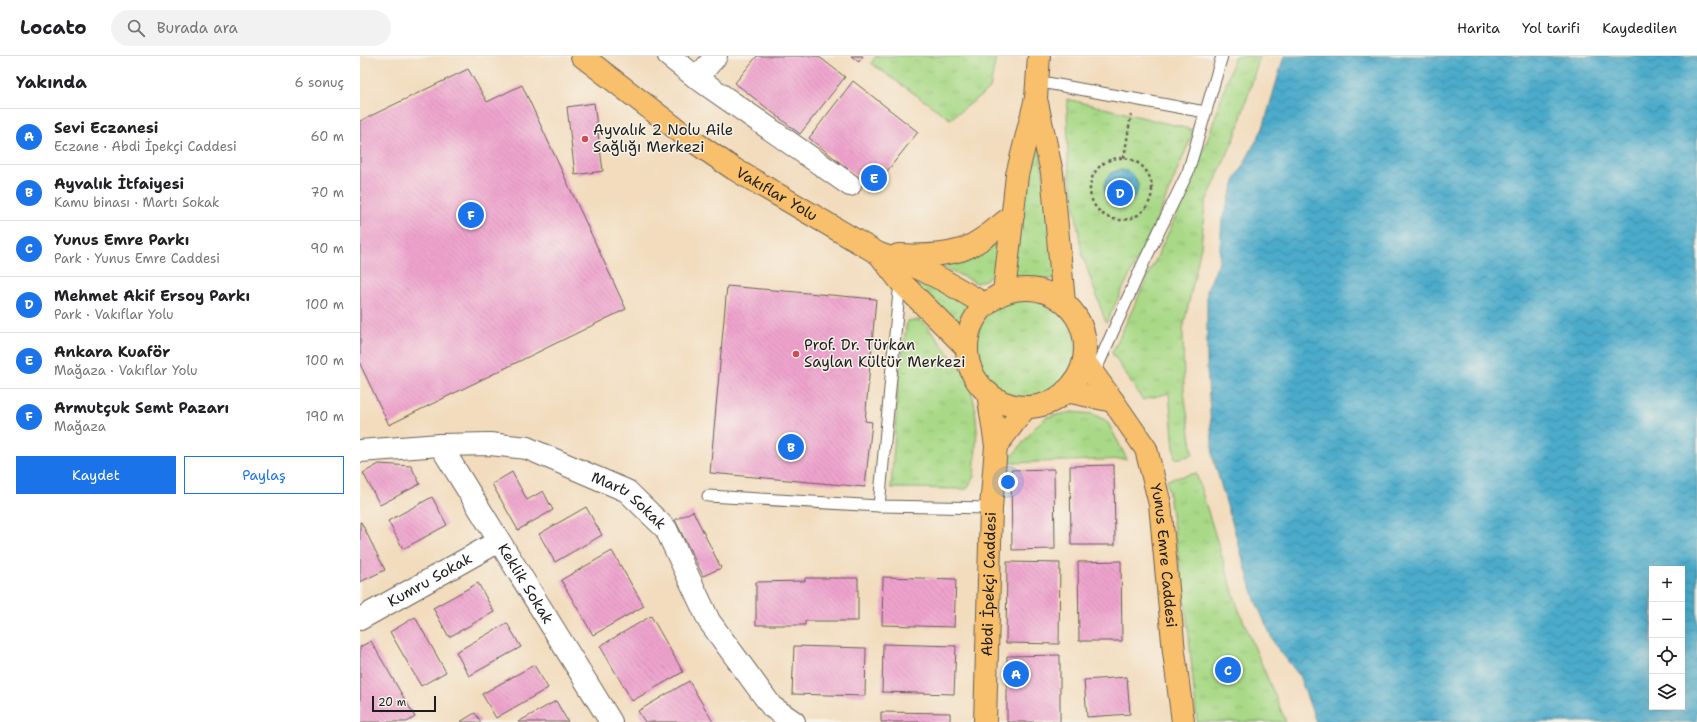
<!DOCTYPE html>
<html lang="tr">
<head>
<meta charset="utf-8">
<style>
	:root { --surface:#fff; --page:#f2f2f2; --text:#202124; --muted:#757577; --line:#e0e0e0; --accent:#1a73e8 }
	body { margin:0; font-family:"Shantell Sans",sans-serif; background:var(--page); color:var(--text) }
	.controls { position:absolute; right:12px; bottom:12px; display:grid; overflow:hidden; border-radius:0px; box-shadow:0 4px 16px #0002 }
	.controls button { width:36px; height:36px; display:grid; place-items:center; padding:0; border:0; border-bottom:1px solid var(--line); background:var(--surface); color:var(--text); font:20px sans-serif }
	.scale { position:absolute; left:12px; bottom:10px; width:64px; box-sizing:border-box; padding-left:4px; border:2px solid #1c1c1c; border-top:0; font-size:11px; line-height:14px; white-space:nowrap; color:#1c1c1c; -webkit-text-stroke:3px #f7f3e8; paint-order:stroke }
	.you { position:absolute; left:648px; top:426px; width:14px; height:14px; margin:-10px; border:3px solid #fff; border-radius:50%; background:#1a73e8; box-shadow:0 0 0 6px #1a73e833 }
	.badge { display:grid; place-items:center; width:26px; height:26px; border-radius:50%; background:var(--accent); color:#fff; font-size:13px; font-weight:700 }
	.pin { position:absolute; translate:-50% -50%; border:2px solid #fff; box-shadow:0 1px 4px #0006 }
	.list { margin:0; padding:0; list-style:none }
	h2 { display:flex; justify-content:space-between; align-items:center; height:52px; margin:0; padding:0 16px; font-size:17px }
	h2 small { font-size:13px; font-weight:400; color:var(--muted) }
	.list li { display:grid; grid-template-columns:26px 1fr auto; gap:12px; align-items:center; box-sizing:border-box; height:56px; padding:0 16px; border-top:1px solid var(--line) }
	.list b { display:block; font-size:15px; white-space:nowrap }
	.list p { margin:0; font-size:13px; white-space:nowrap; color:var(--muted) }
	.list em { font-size:13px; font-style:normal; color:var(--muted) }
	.actions { display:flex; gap:8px; padding:12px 16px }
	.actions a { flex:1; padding:9px 0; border:1px solid var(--accent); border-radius:0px; text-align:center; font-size:14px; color:var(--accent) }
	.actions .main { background:var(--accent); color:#fff }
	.icon { flex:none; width:22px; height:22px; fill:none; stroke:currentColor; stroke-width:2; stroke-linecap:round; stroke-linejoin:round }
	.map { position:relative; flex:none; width:1337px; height:666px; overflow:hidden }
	header { display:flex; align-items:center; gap:24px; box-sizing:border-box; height:56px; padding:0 20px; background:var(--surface); border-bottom:1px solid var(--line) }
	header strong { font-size:19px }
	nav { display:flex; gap:22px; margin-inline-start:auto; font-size:14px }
	.search { width:280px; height:36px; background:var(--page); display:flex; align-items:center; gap:10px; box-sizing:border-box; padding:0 14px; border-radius:22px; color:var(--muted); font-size:15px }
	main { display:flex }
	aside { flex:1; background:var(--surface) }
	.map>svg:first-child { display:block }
	.grass { fill:url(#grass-tufts); stroke:#627a52 }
	.water { fill:url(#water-waves); stroke:#346473; fill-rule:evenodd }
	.building { fill:url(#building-back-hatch) }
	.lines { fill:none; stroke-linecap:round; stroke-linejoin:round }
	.lane-casing { stroke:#675f54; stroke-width:13 }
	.street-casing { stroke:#675f54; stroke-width:24 }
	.primary-casing { stroke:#675f54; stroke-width:24 }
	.path { stroke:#675f54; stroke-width:2.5; stroke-dasharray:3 3; stroke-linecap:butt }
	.lane { stroke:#fff; stroke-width:11 }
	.street { stroke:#fff; stroke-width:22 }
	.primary { stroke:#f8bf6c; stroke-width:22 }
	.poi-dot { fill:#d1495b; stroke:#f7f3e8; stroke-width:1.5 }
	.labels { text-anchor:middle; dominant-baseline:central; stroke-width:3; stroke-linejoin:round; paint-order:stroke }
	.poi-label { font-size:15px; fill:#1c1c1c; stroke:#f7f3e8; text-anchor:start }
	.street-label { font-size:15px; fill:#1c1c1c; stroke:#f7f3e8 }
</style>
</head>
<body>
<header>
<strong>Locato</strong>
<div class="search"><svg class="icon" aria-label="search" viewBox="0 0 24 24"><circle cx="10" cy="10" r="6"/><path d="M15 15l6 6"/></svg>Burada ara</div>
<nav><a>Harita</a><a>Yol tarifi</a><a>Kaydedilen</a></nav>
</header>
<main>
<aside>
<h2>Yakında<small>6 sonuç</small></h2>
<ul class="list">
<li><span class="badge">A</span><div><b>Sevi Eczanesi</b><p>Eczane · Abdi İpekçi Caddesi</p></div><em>60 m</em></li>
<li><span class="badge">B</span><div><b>Ayvalık İtfaiyesi</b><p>Kamu binası · Martı Sokak</p></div><em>70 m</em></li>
<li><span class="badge">C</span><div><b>Yunus Emre Parkı</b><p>Park · Yunus Emre Caddesi</p></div><em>90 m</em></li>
<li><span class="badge">D</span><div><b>Mehmet Akif Ersoy Parkı</b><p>Park · Vakıflar Yolu</p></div><em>100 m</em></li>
<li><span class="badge">E</span><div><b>Ankara Kuaför</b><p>Mağaza · Vakıflar Yolu</p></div><em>100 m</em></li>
<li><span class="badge">F</span><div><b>Armutçuk Semt Pazarı</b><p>Mağaza</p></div><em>190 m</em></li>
</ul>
<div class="actions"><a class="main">Kaydet</a><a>Paylaş</a></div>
</aside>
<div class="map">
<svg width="1337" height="666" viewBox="0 0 1337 666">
	<defs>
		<pattern id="grass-tufts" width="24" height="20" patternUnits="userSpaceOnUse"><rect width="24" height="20" fill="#a9d987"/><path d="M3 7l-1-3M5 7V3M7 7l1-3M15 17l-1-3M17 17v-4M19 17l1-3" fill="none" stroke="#91ba74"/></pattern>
		<pattern id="water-waves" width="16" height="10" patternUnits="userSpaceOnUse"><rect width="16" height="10" fill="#4cabca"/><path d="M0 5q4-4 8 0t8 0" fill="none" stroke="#3e8aa3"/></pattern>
		<pattern id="building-back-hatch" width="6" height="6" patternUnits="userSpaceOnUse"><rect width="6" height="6" fill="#eea3cd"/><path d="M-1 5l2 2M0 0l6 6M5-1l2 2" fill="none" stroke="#cc8caf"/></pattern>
	</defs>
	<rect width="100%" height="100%" fill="#f7f3e8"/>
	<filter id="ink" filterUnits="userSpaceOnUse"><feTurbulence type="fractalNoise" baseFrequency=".025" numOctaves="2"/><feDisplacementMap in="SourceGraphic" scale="8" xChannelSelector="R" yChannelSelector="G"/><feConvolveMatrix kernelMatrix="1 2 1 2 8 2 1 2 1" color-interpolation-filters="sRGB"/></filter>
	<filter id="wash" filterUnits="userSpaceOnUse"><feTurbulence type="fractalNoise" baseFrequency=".012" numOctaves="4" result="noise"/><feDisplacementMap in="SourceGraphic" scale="16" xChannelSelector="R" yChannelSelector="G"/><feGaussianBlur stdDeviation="0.9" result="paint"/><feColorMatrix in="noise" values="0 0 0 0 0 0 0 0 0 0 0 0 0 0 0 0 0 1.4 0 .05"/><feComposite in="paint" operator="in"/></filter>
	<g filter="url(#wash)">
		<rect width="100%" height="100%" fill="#f2dcbd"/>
		<!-- grass -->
		<g class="grass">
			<polygon points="516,0 636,0 630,33 590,63 511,7"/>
			<polygon points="875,0 900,0 875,81 845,148 841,191 823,273 824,335 833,399 815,403 809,337 783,344 752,297 825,141 850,77"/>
			<polygon points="707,43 834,74 796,166 746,267 722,198 708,108"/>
			<polygon points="675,62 698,223 649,223"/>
			<polygon points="639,186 635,216 627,223 617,227 572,206 611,202"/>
			<polygon points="534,207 616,246 599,273"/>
			<circle cx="666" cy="291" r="50"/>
			<polygon points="560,264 567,270 609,323 615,351 617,374 614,420 607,433 531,432 539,317 547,265"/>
			<polygon points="712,356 733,358 747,365 767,403 647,407 677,369 687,361"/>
			<polygon points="836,417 878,552 926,666 837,666 827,562 807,424"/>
		</g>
		<!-- water -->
		<g class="water">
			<path d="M924,0H1337V666H956L939,619L915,589L895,544L853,402L847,312V234L859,206L862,163L876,122L903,72ZM1292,513H1322V651H1292Z"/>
			<circle cx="761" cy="131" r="17"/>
		</g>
		<g id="blocks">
			<!-- building -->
			<g class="building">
				<polygon points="397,0 458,0 485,21 440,78 375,27"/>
				<polygon points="491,0 503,0 499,6"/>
				<polygon points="108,13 127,46 162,29 266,253 29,369 0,308 0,65"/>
				<polygon points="493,25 558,76 513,133 449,82"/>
				<polygon points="234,47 243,115 215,119 207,51"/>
				<polygon points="367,230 516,243 505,365 512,366 505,431 350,417"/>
				<polygon points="19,408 51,410 60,428 20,449 3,417"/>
				<polygon points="754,409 755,489 711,489 710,410"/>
				<polygon points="694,413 695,493 652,494 651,414"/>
				<polygon points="152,416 167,444 183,435 193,454 158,474 132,428"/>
				<polygon points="72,441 87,469 43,493 28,465"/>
				<polygon points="226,451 242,479 195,506 179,478"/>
				<polygon points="333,455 361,512 343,520 315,464"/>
				<polygon points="0,466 1,466 25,514 0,526"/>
				<polygon points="252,495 284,550 233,579 201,524"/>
				<polygon points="761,505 762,585 719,585 718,506"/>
				<polygon points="647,506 700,507 699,588 646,587"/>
				<polygon points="523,521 596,523 594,571 522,569"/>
				<polygon points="445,522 498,522 498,565 445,565 445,569 396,569 396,526 445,525"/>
				<polygon points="118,527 134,556 89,581 73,552"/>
				<polygon points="291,560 323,616 272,645 240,590"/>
				<polygon points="55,561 86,616 61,630 30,576"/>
				<polygon points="147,567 161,591 109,620 96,596"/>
				<polygon points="11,585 55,661 47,666 0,666 0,591"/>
				<polygon points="523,588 596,590 594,638 522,636"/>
				<polygon points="434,590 506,592 505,640 432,638"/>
				<polygon points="700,599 700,666 647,666 647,600"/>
				<polygon points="174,609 188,632 136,662 122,638"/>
				<polygon points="767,621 770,658 727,661 724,624"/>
				<polygon points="329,625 353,666 285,666 278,655"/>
				<polygon points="196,645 208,666 158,666"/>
				<polygon points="521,656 590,657 590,666 521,666"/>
				<polygon points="115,657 121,666 100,666"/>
			</g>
		</g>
	</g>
	<g filter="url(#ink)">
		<use href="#blocks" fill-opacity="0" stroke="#675f54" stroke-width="1"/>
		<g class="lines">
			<defs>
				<g id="lane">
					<polyline points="676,25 845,56"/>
					<polyline points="540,225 519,450 631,452"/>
					<polyline points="734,318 783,208 828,116 862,0"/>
					<polyline points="348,440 519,450"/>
				</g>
				<g id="street">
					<polyline points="309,0 337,22 356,0"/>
					<polyline points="337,22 490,129"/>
					<path id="s1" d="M80,389L251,666"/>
					<path id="s2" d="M0,395L80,389L130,388L167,392L267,435L306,473L349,565L412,651L434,666"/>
					<path id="s3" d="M0,563L139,485"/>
				</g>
				<g id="primary">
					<path id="s4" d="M222,0L327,81L374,113L519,198L552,209L583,224L626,249"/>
					<polyline points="677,47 692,117 704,246"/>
					<polyline points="519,198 540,225 607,292"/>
					<path d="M538,199C559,200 581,200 601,194C620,187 637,172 653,159"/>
					<circle cx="666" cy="292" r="59"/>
					<polyline points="644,237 657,119 676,42 679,0"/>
					<path id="s5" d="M724,305L753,345L786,393L800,448L814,596L823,666"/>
					<polyline points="706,335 753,345"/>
					<polyline points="628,337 636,390 666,351"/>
					<path id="s6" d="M625,666L631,452L636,390"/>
				</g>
			</defs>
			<!-- lane casing -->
			<use href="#lane" class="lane-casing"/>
			<!-- street casing -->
			<use href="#street" class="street-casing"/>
			<!-- primary casing -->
			<use href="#primary" class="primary-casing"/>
			<!-- path -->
			<g class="path">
				<polyline points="764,102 771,59"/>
				<circle cx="761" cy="133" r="31"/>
			</g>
			<!-- lane -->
			<use href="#lane" class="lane"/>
			<!-- street -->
			<use href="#street" class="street"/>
			<!-- primary -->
			<use href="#primary" class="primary"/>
		</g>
	</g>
	<!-- markers -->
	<g class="poi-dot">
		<circle cx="225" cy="83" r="4"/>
		<circle cx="436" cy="298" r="4"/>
	</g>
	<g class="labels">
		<!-- poi labels -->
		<g class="poi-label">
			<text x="233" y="74">Ayvalık 2 Nolu Aile<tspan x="233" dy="17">Sağlığı Merkezi</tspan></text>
			<text x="444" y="289">Prof. Dr. Türkan<tspan x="444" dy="17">Saylan Kültür Merkezi</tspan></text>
		</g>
		<!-- street labels -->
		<g class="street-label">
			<text stroke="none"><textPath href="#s4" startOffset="239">Vakıflar Yolu</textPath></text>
			<text stroke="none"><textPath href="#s2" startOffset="283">Martı Sokak</textPath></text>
			<text stroke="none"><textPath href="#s5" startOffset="216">Yunus Emre Caddesi</textPath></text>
			<text stroke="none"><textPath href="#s3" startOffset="80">Kumru Sokak</textPath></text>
			<text stroke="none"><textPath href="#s1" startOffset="163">Keklik Sokak</textPath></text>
			<text stroke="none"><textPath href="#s6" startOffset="138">Abdi İpekçi Caddesi</textPath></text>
		</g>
	</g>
</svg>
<div class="controls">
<button>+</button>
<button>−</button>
<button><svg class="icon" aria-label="locate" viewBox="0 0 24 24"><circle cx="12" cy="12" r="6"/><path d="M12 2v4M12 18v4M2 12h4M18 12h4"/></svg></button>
<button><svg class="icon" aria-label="layers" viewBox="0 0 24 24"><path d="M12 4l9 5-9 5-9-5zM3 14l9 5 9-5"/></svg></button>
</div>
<div class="scale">20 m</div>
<div class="you"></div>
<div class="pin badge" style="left:656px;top:618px">A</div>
<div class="pin badge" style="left:431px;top:391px">B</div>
<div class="pin badge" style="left:868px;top:614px">C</div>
<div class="pin badge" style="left:760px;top:137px">D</div>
<div class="pin badge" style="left:514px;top:122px">E</div>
<div class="pin badge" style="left:111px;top:159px">F</div>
</div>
</main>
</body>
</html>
